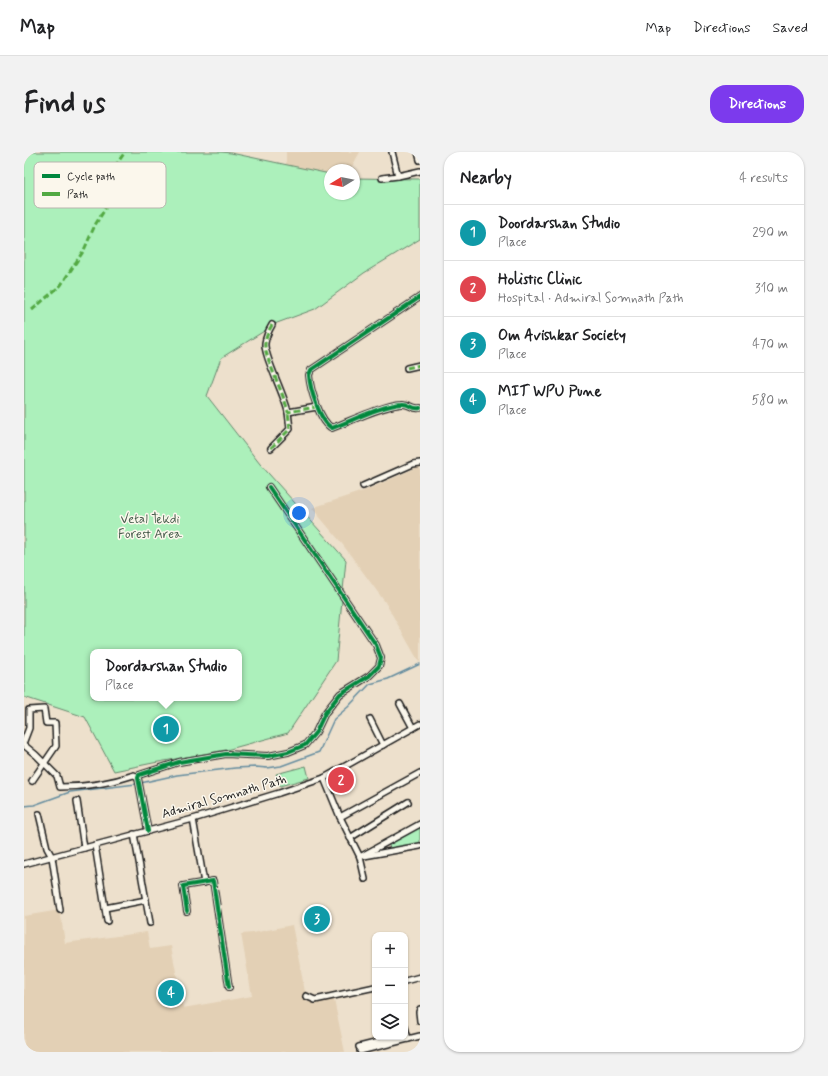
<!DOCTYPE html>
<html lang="en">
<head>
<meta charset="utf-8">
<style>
	:root { --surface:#fff; --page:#f2f2f2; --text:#202124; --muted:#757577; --line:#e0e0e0; --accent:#7c3aed }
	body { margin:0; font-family:Mynerve,sans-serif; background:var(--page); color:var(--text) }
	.controls { position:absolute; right:12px; bottom:12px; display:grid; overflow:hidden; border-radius:8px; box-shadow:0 1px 3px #0004 }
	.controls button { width:36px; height:36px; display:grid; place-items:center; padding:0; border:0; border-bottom:1px solid var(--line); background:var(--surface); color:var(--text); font:20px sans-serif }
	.compass { position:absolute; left:300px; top:12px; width:36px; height:36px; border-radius:50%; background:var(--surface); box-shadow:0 1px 3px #0004; rotate:260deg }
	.you { position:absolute; left:275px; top:361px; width:14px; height:14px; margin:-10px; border:3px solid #fff; border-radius:50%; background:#1a73e8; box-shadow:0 0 0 6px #1a73e833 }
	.badge { display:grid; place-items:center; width:26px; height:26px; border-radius:50%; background:var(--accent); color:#fff; font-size:13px; font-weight:700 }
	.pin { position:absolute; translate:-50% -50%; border:2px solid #fff; box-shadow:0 1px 4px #0006 }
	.popup { position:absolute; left:66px; top:497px; width:152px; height:52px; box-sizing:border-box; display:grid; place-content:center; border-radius:8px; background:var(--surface); filter:drop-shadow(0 1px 3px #0005); font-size:13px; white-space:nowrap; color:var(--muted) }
	.popup b { font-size:15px; color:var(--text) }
	.popup::after { content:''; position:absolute; left:50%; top:100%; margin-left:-8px; border:8px solid transparent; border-top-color:var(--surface) }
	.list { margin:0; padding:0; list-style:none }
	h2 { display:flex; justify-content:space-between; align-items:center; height:52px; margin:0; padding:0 16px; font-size:17px }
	h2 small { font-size:13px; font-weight:400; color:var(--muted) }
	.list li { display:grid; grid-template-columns:26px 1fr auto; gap:12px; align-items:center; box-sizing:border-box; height:56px; padding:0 16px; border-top:1px solid var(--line) }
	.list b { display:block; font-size:15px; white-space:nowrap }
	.list p { margin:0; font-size:13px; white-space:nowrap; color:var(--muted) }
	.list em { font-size:13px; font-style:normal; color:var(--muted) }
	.icon { flex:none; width:22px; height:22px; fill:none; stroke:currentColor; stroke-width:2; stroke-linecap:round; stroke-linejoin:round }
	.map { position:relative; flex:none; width:396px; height:900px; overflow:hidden; border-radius:16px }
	header { display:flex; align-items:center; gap:24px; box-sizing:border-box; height:56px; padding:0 20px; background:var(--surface); border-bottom:1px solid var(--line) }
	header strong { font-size:19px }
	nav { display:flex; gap:22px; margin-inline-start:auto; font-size:14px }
	.intro { display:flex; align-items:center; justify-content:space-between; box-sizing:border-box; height:96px; padding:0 24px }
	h1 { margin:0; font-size:28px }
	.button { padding:10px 18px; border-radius:16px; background:var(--accent); color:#fff; font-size:14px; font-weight:700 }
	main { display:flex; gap:24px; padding:0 24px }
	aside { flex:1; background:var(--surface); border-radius:16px; box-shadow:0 1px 3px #0004 }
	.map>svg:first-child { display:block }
	.built { fill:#e3d0b5 }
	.green { fill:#acf0bb; stroke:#64866c; fill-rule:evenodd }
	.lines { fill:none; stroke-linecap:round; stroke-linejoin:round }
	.stream { stroke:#648c9f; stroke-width:1.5 }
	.minor-casing { stroke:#1c1c1c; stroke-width:8 }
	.minor { stroke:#fbf7ec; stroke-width:5 }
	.quiet { stroke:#52a943; stroke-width:3; stroke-dasharray:6 3; stroke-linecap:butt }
	.cycleway-casing { stroke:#fbf7ec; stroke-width:6 }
	.cycleway { stroke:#00873e; stroke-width:4 }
	.labels { text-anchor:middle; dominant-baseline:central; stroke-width:3; stroke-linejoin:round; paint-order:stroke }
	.park-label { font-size:13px; fill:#475c4c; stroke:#fbf7ec }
	.street-label { font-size:13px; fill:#1c1c1c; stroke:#fbf7ec }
	.key { fill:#fbf7ec; stroke:#b8b5ae; stroke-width:1 }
	.key-label { font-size:11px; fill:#1c1c1c }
</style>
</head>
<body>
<header>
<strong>Map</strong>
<nav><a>Map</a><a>Directions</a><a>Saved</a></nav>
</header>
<div class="intro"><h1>Find us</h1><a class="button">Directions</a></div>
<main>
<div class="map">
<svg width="396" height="900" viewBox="0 0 396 900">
	<rect width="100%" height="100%" fill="#ede0cc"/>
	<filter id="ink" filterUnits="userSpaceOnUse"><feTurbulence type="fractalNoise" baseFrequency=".025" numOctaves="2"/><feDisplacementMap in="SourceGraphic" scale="8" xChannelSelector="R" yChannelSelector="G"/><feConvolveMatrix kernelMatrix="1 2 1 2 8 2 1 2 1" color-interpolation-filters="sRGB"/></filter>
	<g filter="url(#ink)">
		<!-- built -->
		<g class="built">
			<polygon points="262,0 336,0 326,18 306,18 306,25 262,17"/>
			<polygon points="396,314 396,509 395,510 361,450 316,389 288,356 345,337"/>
			<polygon points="36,758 41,791 123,780 126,797 147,794 159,856 228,844 217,782 229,781 268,773 283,850 310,848 321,900 0,900 0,764"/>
		</g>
		<!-- green -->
		<g class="green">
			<path d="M0,0H197L207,1L306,22V42H330V26L396,27V87L340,121L291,157L253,171L197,206L183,244L236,312L322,408L312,509L264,581L202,598L129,611L90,619L61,565L0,545ZM69,500H215V546H69Z"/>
			<polygon points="282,614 285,626 256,634 252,622"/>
			<polygon points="396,675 396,691 367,697 365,694 365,691"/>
		</g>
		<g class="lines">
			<!-- stream -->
			<polyline class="stream" points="0,654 10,653 46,640 112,632 153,623 211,616 232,615 243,616 257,614 295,600 310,567 324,555 346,532 364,527 396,512"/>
			<defs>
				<g id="minor">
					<polyline points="368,0 374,24 396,19"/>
					<polyline points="394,0 396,8"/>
					<polyline points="358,26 374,24"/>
					<path d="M396,145L287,218L285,223C286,237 296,270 308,276C327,269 359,253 378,252C385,251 389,258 396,256"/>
					<path d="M248,173C245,178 242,185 241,191C239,202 261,244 264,260L293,255"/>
					<polyline points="383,216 396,213"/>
					<polyline points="247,296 266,277 264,260"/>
					<polyline points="339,334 389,312 396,311"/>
					<polyline points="376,552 389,576"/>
					<polyline points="346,567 359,593"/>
					<polyline points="0,589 5,576 5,558 20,557 22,571 31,571 32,594 8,629"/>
					<path d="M0,593L12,603L33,624L36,635C60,635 87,631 110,623L114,625"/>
					<polyline points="300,626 316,665 336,705 341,727"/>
					<polyline points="53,649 60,696"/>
					<polyline points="15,662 23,696 28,705 36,758"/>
					<polyline points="316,665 396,621"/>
					<polyline points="169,667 180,731"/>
					<polyline points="124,679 114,626 115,623 155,610 202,602 244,604 264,600 281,593 292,580 301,561 316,542 345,524 355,514 357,506 352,493 245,335"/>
					<polyline points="110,682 126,771"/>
					<polyline points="326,686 384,650"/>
					<polyline points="71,693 83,769"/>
					<polyline points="340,704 396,694"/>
					<polyline points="336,705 396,672"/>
					<polyline points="0,712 169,667 255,641 300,626 396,572"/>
					<polyline points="81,756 122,748"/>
					<polyline points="163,759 159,734 189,729 205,835"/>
					<polyline points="381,829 396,825"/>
					<polyline points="282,844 291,848 351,835"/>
					<polyline points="396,857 395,860 396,869"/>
					<polyline points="381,875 384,887"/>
					<polyline points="335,895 375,885"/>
					<polyline points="336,899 396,884"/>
				</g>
			</defs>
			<!-- minor casing -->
			<use href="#minor" class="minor-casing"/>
			<!-- minor -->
			<use href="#minor" class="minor"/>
			<!-- quiet -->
			<g class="quiet">
				<polyline points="8,158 37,133 60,98 71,73 81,57 83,26 101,0"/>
				<path d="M248,173C245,178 242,185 241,191C239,202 261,244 264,260L293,255"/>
				<polyline points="383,216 396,213"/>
				<polyline points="247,296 266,277 264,260"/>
			</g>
			<defs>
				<g id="cycleway">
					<path d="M396,145L287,218L285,223C286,237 296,270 308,276C327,269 359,253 378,252C385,251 389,258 396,256"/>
					<polyline points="124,679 114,626 115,623 155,610 202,602 244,604 264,600 281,593 292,580 301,561 316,542 345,524 355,514 357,506 352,493 245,335"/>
					<polyline points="163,759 159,734 189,729 205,835"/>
				</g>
			</defs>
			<!-- cycleway casing -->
			<use href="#cycleway" class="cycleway-casing"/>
			<!-- cycleway -->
			<use href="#cycleway" class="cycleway"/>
		</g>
	</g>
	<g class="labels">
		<!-- park labels -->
		<g class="park-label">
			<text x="126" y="367">Vetal Tekdi<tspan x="126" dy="15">Forest Area</tspan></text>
		</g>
		<!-- street labels -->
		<g class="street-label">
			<text transform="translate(200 645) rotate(-16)">Admiral Somnath Path</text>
		</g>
	</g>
	<!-- legend -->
	<rect x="10" y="10" width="132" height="46" rx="6" class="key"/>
	<rect x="18" y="22" width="18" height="4" fill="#00873e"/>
	<rect x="18" y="40" width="18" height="4" fill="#52a943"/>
	<g class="key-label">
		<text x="43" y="28">Cycle path</text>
		<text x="43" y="46">Path</text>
	</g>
</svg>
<div class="controls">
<button>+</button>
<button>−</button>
<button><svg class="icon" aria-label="layers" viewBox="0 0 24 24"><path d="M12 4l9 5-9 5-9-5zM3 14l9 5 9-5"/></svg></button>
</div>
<svg class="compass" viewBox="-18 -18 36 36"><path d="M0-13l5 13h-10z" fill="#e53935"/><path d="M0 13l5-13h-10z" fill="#757577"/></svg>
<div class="you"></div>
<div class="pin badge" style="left:142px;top:577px;background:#0f9aa8">1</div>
<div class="popup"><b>Doordarshan Studio</b>Place</div>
<div class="pin badge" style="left:317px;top:628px;background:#e0444e">2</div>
<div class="pin badge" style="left:293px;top:767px;background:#0f9aa8">3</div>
<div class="pin badge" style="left:147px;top:841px;background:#0f9aa8">4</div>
</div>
<aside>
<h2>Nearby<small>4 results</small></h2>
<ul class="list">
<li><span class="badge" style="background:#0f9aa8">1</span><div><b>Doordarshan Studio</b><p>Place</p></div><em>290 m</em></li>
<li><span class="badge" style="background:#e0444e">2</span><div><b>Holistic Clinic</b><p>Hospital · Admiral Somnath Path</p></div><em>310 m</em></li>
<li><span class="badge" style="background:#0f9aa8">3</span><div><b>Om Avishkar Society</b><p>Place</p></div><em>470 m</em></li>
<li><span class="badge" style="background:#0f9aa8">4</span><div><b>MIT WPU Pune</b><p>Place</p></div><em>580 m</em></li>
</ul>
</aside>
</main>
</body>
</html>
